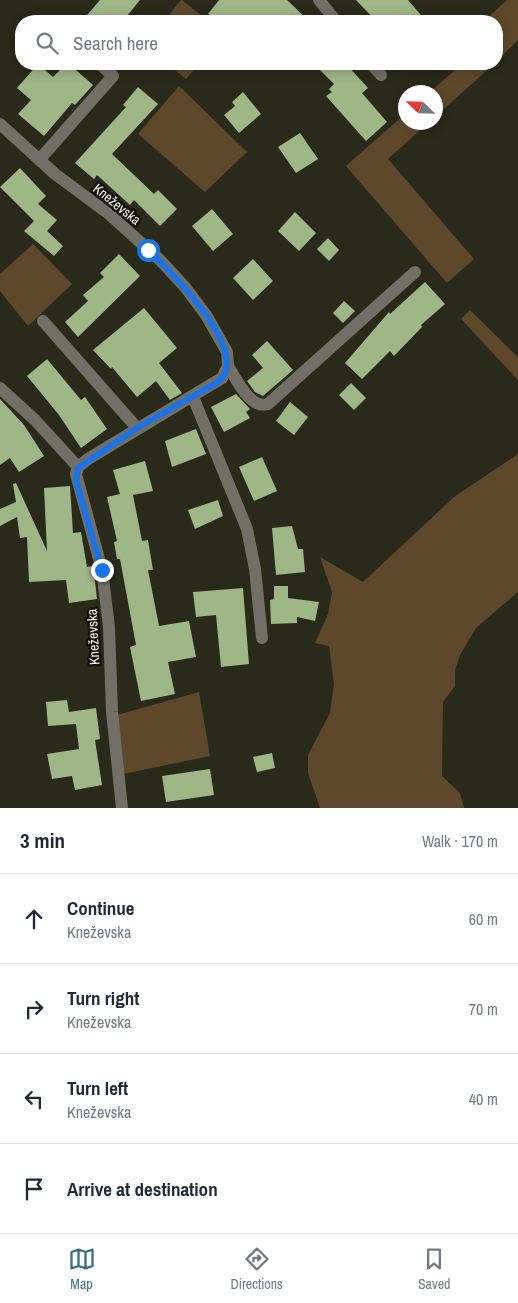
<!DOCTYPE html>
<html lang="en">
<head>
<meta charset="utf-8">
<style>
	:root { --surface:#fff; --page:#f2f2f3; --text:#1f2937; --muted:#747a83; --line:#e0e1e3; --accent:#36727e }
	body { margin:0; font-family:"Archivo Narrow",sans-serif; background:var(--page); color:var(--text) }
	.compass { position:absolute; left:398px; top:85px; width:45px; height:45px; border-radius:50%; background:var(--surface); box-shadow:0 2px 12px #0003; rotate:293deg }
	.stop { position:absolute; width:15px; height:15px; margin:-11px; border:4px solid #1a73e8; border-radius:50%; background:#fff }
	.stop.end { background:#1a73e8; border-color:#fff; box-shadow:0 1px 5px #0008 }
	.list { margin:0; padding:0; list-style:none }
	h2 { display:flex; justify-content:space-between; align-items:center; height:65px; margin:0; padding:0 20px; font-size:21px }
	h2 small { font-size:16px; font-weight:400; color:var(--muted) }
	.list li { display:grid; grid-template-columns:32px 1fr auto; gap:15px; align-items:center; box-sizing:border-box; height:90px; padding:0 20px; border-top:1px solid var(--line) }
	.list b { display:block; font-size:19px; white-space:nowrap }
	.list p { margin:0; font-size:16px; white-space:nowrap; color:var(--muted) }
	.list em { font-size:16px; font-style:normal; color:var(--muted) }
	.icon { flex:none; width:28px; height:28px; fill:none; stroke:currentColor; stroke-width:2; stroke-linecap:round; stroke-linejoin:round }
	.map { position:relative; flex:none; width:518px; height:808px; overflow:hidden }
	.search { position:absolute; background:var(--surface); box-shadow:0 2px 12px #0003; left:15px; right:15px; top:15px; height:55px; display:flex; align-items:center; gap:12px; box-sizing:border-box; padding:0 18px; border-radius:20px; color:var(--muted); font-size:19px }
	.sheet { height:425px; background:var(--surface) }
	nav { display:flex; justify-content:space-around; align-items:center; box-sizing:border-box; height:70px; border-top:1px solid var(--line); background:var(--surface); font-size:14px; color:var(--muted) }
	nav a { display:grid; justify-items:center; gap:2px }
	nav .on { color:var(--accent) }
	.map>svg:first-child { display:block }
	.green { fill:#5e482c }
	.building { fill:#9fb686 }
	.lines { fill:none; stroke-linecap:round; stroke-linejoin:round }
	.minor { stroke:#716f66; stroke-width:12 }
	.route { stroke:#1a73e8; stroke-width:6 }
	.labels { text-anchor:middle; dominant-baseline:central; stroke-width:5; stroke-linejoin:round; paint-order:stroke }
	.street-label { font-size:14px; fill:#f5f5ea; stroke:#12120b }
</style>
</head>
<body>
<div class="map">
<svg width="518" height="808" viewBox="0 0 518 808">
	<rect width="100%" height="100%" fill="#292a19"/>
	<!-- green -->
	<g class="green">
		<polygon points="181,0 182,0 208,21 164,21"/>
		<polygon points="507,0 518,0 518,40 497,61 497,21 484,21"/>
		<polygon points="167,64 199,64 186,79"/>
		<polygon points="462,64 494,64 436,116 436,92 430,92"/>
		<polygon points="179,86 247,152 205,192 138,134"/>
		<polygon points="405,114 406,122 428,123 388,159 474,259 447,283 346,166"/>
		<polygon points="33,244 72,284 28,326 0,291 0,274"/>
		<polygon points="470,310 518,357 518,380 461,319"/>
		<polygon points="518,454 518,592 476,628 460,655 455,670 455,686 443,702 442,776 460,793 464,808 320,808 308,773 308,755 330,713 334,684 329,646 315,643 328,614 332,592 320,557 363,582 454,497"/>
		<polygon points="199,692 210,756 123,774 117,715"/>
	</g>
	<!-- building -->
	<g class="building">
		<polygon points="100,0 140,0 123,21 82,21"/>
		<polygon points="219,0 287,0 309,21 250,21 242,15 237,21 218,21 208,14"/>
		<polygon points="356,0 408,0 426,21 376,21"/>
		<polygon points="38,64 53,77 66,64 69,64 93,85 75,105 72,103 44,136 18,114 31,100 17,88"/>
		<polygon points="314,64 346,64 368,88 362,93 387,122 366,141 326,96 332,92 329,89 334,84"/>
		<polygon points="138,87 158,104 112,154 154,194 158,190 177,209 160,226 134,200 130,205 97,175 94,179 75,163 126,107 123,105"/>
		<polygon points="243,92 261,114 239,133 224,115 235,106 232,102"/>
		<polygon points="300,133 318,159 296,173 278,147"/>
		<polygon points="20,168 46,196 38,204 57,220 47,231 63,246 54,256 24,231 34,221 0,187"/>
		<polygon points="212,209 233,234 213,251 192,226"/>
		<polygon points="295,212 316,233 299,251 278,231"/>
		<polygon points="328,238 339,250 329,261 317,249"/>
		<polygon points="119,254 140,276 78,337 65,322 88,301 83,295 104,277 100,273"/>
		<polygon points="253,259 273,281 253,300 233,278"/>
		<polygon points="425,282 445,304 421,325 422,327 394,356 390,351 362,379 345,363 389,312 390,314"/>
		<polygon points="344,301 355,311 343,323 333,313"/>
		<polygon points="144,308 177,348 159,363 182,393 170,400 156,381 137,397 112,367 111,369 93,350"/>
		<polygon points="267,341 293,370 263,396 255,392 247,381 263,368 252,355"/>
		<polygon points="47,359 81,400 85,397 107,429 81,448 59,415 27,376"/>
		<polygon points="351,383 366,398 354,410 339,395"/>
		<polygon points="236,394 250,409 246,412 250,418 224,432 211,407"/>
		<polygon points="0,399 24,425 44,456 19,472 10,458 0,465"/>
		<polygon points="290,402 308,417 294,435 276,421"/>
		<polygon points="196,429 206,454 172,467 165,441"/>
		<polygon points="262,457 277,491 254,501 239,467"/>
		<polygon points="145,461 153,491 133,495 142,541 148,540 153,570 148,570 159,626 189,621 196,657 168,662 175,694 141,701 130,647 136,645 120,559 117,559 114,542 117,541 107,497 120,494 113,470"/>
		<polygon points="16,483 47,551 44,488 70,486 73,533 81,532 87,567 92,566 94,572 97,599 69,603 66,580 29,582 27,537 20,538 17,517 0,526 0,509 16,502 13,484"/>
		<polygon points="218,500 223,516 195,529 188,510"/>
		<polygon points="292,526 298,549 303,549 305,572 276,575 272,528"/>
		<polygon points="274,586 288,586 288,598 319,602 315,621 297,617 297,623 271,624 270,600 274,599"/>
		<polygon points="243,588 249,664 221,667 216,615 196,617 193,592"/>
		<polygon points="67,700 69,712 96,708 100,739 95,740 102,785 75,790 72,776 52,779 47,754 79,749 76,724 48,726 46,702"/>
		<polygon points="272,753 275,768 257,772 253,757"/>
		<polygon points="210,769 214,795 166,802 162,776"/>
	</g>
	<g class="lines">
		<!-- minor -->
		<g class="minor">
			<polyline points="319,0 336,21"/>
			<polyline points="371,64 381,75"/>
			<polyline points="0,124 55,174 109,214 161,261 185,287 206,315 227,352 228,366 222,378 88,459 78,467 76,474 102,570 109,627 112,712 122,808"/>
			<polyline points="40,159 113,76 100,64"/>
			<polyline points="43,321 137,428"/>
			<path d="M228,366C236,378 250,410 268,404L415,272"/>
			<polyline points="0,388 35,420 78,467"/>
			<polyline points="193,397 247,529 255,569 262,638"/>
		</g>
	</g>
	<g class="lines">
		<!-- route -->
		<path class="route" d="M102,570L76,480L78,468L137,428L218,382C254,354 169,269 148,250"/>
	</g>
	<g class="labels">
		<!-- street labels -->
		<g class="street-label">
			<text transform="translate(117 204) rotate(39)">Kneževska</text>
			<text transform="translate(93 637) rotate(-93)">Kneževska</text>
		</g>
	</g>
</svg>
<svg class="compass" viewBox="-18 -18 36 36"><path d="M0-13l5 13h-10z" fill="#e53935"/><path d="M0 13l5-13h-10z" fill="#747a83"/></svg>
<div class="stop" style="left:148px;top:250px"></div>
<div class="stop end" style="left:102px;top:570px"></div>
<div class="search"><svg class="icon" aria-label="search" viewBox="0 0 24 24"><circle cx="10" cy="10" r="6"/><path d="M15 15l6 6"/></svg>Search here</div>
</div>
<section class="sheet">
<h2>3 min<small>Walk · 170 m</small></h2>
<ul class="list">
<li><svg class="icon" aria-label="ahead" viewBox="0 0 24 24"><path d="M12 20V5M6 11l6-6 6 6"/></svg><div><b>Continue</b><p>Kneževska</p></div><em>60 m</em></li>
<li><svg class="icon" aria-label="right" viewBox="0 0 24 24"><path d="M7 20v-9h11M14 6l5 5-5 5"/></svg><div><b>Turn right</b><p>Kneževska</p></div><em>70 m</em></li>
<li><svg class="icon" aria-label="left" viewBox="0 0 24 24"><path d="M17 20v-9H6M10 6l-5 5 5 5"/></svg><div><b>Turn left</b><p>Kneževska</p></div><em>40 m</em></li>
<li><svg class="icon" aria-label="arrive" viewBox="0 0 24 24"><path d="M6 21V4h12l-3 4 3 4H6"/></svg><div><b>Arrive at destination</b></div></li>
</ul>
</section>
<nav>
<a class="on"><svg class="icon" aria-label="map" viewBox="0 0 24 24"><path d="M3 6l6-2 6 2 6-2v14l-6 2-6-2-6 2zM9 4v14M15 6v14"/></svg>Map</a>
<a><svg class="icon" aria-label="directions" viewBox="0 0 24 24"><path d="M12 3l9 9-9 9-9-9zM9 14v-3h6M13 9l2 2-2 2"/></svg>Directions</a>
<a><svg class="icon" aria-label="saved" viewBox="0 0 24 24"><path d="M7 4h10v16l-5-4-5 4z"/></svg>Saved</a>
</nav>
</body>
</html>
